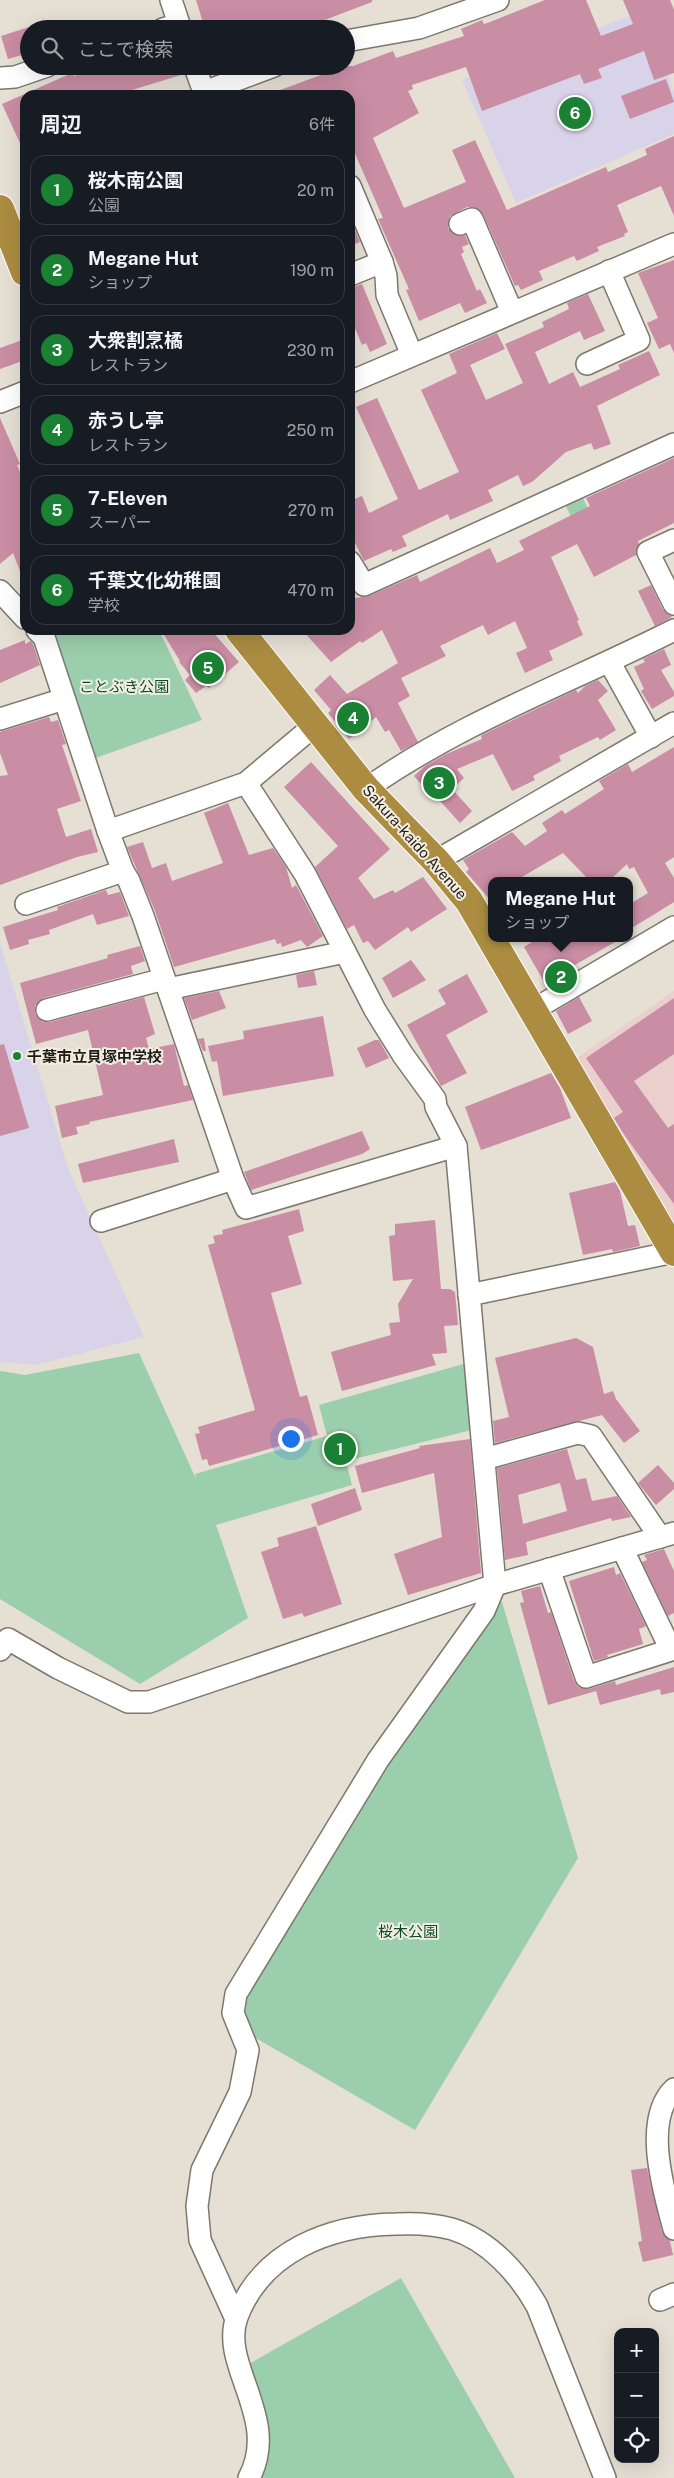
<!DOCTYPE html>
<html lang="ja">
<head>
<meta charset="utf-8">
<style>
	:root { --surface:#171b24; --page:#242831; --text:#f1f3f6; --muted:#9ea1a6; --line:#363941; --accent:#198034 }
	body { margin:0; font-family:"Public Sans","Noto Sans JP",sans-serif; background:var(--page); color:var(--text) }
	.controls { position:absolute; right:15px; bottom:15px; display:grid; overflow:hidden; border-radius:10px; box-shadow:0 5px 20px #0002 }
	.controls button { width:45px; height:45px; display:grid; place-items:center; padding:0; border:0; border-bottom:1px solid var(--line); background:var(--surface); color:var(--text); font:25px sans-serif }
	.you { position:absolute; left:290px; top:1438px; width:18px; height:18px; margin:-12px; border:4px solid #fff; border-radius:50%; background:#1a73e8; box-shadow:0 0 0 8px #1a73e833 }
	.badge { display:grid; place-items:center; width:32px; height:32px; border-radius:50%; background:var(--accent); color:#fff; font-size:16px; font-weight:700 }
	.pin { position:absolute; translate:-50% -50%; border:2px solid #fff; box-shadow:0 1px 5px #0006 }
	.popup { position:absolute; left:488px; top:877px; width:145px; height:65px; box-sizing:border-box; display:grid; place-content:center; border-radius:10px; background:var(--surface); filter:drop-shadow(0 1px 4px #0005); font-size:16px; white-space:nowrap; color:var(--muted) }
	.popup b { font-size:19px; color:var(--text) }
	.popup::after { content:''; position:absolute; left:50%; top:100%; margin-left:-10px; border:10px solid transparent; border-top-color:var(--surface) }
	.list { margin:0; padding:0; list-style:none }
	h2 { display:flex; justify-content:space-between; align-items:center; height:65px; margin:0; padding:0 20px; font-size:21px }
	h2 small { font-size:16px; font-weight:400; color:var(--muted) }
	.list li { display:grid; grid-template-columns:32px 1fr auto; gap:15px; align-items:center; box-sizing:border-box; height:70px; margin:0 10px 10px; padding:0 10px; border:1px solid var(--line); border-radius:15px }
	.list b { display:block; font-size:19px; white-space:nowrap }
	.list p { margin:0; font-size:16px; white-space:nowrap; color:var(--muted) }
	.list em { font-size:16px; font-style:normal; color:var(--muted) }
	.icon { flex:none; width:28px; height:28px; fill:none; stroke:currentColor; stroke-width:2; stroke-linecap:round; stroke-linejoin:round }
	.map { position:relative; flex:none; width:674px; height:2478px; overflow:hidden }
	.search { position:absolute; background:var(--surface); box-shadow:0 5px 20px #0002; left:20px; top:20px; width:335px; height:55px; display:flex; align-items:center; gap:12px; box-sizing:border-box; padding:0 18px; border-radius:28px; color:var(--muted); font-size:19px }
	.panel { position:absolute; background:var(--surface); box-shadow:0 5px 20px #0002; left:20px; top:90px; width:335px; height:545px; border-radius:15px }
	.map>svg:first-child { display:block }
	.industrial { fill:#eacfcd }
	.education { fill:#d8d3e9 }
	.green { fill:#9bceac }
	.building { fill:#c98da4; fill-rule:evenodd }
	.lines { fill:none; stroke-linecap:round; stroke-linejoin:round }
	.minor-casing { stroke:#7d786d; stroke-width:24 }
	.highway-casing { stroke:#fff; stroke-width:30 }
	.minor { stroke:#fff; stroke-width:21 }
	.highway { stroke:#ab8c40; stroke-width:28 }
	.poi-dot { fill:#198034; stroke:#f3ede1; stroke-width:2 }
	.labels { text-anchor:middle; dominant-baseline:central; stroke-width:4; stroke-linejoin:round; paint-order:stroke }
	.park-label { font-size:15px; fill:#084e2c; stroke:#f3ede1 }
	.street-label { font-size:15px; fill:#1f1d19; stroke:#f3ede1 }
	.poi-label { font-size:15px; font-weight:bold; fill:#1f1d19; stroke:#f3ede1; text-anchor:start }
</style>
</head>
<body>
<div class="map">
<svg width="674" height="2478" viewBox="0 0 674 2478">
	<rect width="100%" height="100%" fill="#e6dfd4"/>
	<!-- industrial -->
	<polygon class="industrial" points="674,991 674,1221 668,1225 612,1130 577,1058"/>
	<!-- education -->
	<g class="education">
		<polygon points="645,10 674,92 674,134 516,203 462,80"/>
		<polygon points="0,943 68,1168 144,1337 36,1365 0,1362"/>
	</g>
	<!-- green -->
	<g class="green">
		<polygon points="582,496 602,539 585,547 565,504"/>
		<polygon points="63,630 159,630 202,720 90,760 47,635"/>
		<polygon points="139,1353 196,1479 195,1474 327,1436 319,1405 467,1363 476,1429 346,1461 352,1485 216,1525 248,1618 140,1684 0,1599 0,1371 25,1375"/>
		<polygon points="502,1602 578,1858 415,2130 254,2037 238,2004 391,1749 493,1604"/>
		<polygon points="401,2278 515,2478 254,2478 247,2365"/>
	</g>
	<!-- building -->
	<g class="building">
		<polygon points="196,0 372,0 372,2 301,29 205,29"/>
		<polygon points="545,0 586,0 601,36 633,24 623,0 670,0 674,10 674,73 654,80 644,51 598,69 602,78 584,84 580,74 482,111 466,67 412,85 413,89 408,91 419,113 373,138 404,208 466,182 452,150 475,140 507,210 606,167 608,172 647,155 645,149 674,136 674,216 661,186 617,205 628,232 624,234 625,236 597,247 599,251 577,261 574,256 539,271 543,280 521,290 518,285 515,286 483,214 474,207 467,207 450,216 448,228 458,236 465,235 469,244 462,247 464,252 461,254 477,291 480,289 487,303 465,313 460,303 419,321 406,290 409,289 378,219 383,218 350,142 350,95 272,93 329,72 327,66 353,66 393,51 396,58 464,36 461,29 482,20 484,24 490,22"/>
		<polygon points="29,27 29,53 8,59 1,36"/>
		<polygon points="106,66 184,66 184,74 116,95 25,95 25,154 2,104 72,73 74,76"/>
		<polygon points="666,79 674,102 630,119 621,96"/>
		<polygon points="354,228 360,242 350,246 350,230"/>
		<polygon points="674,260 674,353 670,344 659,349 647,323 658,318 638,273"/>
		<polygon points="362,284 387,344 370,352 366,343 362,345 350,316 350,288"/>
		<polygon points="588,294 605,331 584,340 580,331 535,352 549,384 573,372 580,387 620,369 618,365 649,351 660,375 597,406 611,444 594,450 591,443 566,452 532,482 523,486 518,475 488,490 493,501 450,520 448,514 402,536 407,546 393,552 391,549 364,561 350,533 350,501 362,496 369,513 398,499 356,407 377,398 419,490 459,472 421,390 457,373 449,354 497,333 505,349 470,365 486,400 523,383 505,344 544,327 542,322 569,309 567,303"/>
		<polygon points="25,339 25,360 0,369 0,348"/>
		<polygon points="0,418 20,464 17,465 25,485 24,581 13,553 0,564"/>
		<polygon points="674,458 674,523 638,541 639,544 636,555 594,577 577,544 551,557 579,620 577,621 583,635 549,651 553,660 525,673 516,653 527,648 515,621 488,635 483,625 440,646 446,656 401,678 410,696 398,703 418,742 401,751 389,730 385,732 376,717 349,739 328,713 331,710 314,690 330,675 347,694 398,663 382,630 362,643 360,641 331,662 302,630 350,630 350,601 355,598 369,596 417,575 420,582 490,548 497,563 524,550 519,541 590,506 586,498"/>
		<polygon points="651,585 663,610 672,617 655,626 638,591"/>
		<polygon points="161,630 211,630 239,662 209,688 206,686 196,693 185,680 190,675 179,662 180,661"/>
		<polygon points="25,640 25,644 31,641 33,644 40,665 0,683 0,650"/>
		<polygon points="664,649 671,665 661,670 674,692 674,696 652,709 641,691 644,689 634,667 645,662 643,659"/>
		<polygon points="598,680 608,691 598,700 616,730 600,740 598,737 559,756 561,761 533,776 535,780 512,791 493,754 457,769 464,778 452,789 472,811 460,823 431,791 429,793 414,776 425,766 446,754 482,739 481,736 484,734 576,690 578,693 585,686"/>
		<polygon points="49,717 51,722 58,720 66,744 62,745 81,801 57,809 66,837 91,829 98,852 77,857 0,885 0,776 8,775 0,753 0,732"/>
		<polygon points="674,747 674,857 665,863 674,878 674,902 650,917 630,929 630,904 648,893 634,867 629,869 627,864 609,881 590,881 563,853 515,881 492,881 492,902 466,872 469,869 463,860 512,832 525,846 547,831 542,823 562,810 565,814 604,789 599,781 628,764 632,772"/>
		<polygon points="311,762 390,849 358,878 374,899 393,890 395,893 423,877 447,909 411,932 408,927 375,950 368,941 363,943 354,925 347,929 315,867 338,846 284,787"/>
		<polygon points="228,803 249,855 273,848 286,867 292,888 296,885 323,936 307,947 301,940 282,947 281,943 277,944 275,939 174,967 155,911 127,847 143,842 152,868 166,863 172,881 223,863 204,813"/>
		<polygon points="106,890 108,895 120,892 129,916 97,925 93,914 49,930 50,934 28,940 29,944 10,950 3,927 58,910 57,907"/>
		<polygon points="538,938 622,938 573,966 575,969 569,974 547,987 524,947"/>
		<polygon points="140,946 145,961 131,966 133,974 44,998 35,1006 35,1014 43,1022 50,1022 144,997 155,1034 146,1038 149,1049 174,1044 184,1086 188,1085 193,1100 89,1122 90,1124 76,1127 78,1134 62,1138 55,1106 103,1095 88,1030 36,1044 20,983 108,958 107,955"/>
		<polygon points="411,960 426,980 393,998 382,978"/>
		<polygon points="314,971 317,985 298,988 296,975"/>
		<polygon points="467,974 488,1012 446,1035 467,1073 441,1086 407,1025 446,1004 438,990"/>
		<polygon points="219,991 226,1008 192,1020 184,998"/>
		<polygon points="579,997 592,1021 568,1034 556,1011"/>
		<polygon points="674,998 674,1054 634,1081 668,1128 674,1124 674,1204 623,1133 614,1118 623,1112 586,1058"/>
		<polygon points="323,1016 334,1076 223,1096 217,1061 212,1062 208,1046 244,1039 243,1031"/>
		<polygon points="204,1038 206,1051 203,1051 198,1039"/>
		<polygon points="375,1040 379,1040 389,1058 366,1068 357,1048"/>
		<polygon points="4,1044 29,1128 0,1136 0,1045"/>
		<polygon points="551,1073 560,1088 571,1118 481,1150 465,1107"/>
		<polygon points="362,1131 370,1149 362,1154 251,1190 245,1174 244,1172"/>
		<polygon points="174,1139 179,1162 83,1183 78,1164"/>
		<polygon points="615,1182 620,1191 628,1226 635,1225 640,1246 613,1252 612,1249 583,1255 569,1193"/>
		<polygon points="299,1209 304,1231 288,1236 302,1284 271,1293 300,1397 307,1395 318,1435 209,1466 207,1459 202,1460 195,1434 200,1433 198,1427 255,1410 208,1245 215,1243 213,1236 223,1234 222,1230"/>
		<polygon points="435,1220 441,1289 450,1289 455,1292 458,1325 444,1326 447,1353 432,1354 436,1365 342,1391 331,1352 391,1335 389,1323 400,1322 398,1304 413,1279 393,1281 389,1236 395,1235 395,1224"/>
		<polygon points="576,1338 593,1347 604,1394 613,1391 616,1399 640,1431 624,1443 602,1415 495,1443 493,1421 509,1417 495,1358"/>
		<polygon points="470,1439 481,1573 408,1595 394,1554 442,1537 434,1473 362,1493 355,1466 420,1448 419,1446"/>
		<path d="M567,1449L576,1480L586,1478L592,1501L617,1496L631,1517L612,1521L611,1518L526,1542L528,1555L505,1560L497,1468ZM560,1483L567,1511L523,1524L518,1495Z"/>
		<polygon points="658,1465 674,1483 674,1489 656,1505 638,1483"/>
		<polygon points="355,1488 362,1510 318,1526 311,1504"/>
		<polygon points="316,1526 342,1604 304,1617 302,1613 283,1619 261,1552 279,1546 277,1538"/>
		<polygon points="664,1549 674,1571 674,1613 668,1616 642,1562 647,1560 644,1555"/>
		<polygon points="614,1567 616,1575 620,1573 646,1626 639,1629 643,1644 607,1655 608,1657 594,1661 569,1581"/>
		<polygon points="540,1586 548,1613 551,1612 574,1681 578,1687 589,1689 615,1681 616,1685 674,1667 674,1692 661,1695 660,1689 600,1705 596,1691 548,1705 520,1603 524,1602 521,1591"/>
		<polygon points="647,2168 662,2232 670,2241 673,2255 643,2262 638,2242 642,2241 631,2170"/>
	</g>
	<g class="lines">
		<defs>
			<g id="minor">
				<polyline points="163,29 179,24 171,0"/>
				<polyline points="346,41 419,28 498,0"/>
				<polyline points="196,70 205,95"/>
				<polyline points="0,78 15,77 47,66"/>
				<polyline points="204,92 274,66"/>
				<polyline points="350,186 382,262 386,276 387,295 412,355"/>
				<polyline points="460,224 472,219 512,312"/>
				<polyline points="350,275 382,262"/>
				<polyline points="587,364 639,340 609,271"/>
				<polyline points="350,382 674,244"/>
				<polyline points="0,402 25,392"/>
				<polyline points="674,540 648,552 674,604"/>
				<polyline points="350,562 364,585 674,444"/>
				<polyline points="0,591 25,618"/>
				<polyline points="37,630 44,637 108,831 123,871 129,881 143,916 233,1179 246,1208 456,1146"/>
				<polyline points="610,663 651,737"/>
				<polyline points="0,719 64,699"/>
				<path d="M366,789C461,722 571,682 674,630"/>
				<polyline points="108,831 246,783 315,725"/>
				<polyline points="436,861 674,723"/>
				<polyline points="26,904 123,871"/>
				<polyline points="168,989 345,952"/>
				<polyline points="47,1010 164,979"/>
				<polyline points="533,1010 674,927"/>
				<polyline points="101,1221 233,1179"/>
				<polyline points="469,1295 674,1252"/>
				<polyline points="484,1459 578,1433 591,1436 660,1537"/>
				<polyline points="549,1569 586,1677 671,1650 622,1548"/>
				<polyline points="0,1650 8,1639 58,1668 128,1702 149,1702 495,1585 674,1533"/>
				<path d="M674,2089C642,2120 664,2192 674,2229"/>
				<polyline points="660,2300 674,2294"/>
				<polyline points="236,2319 200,2240 197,2206 202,2170 240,2092 248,2050 233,2013 236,1994 378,1760 484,1611 495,1585 456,1146 436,1107 435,1099 403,1055 375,1010 305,874 246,783"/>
				<path d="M249,2478C281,2418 219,2365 237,2317C262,2251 330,2225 396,2224C415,2223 434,2224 452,2229C489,2240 519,2274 537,2306L605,2478"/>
			</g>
			<g id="highway">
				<polyline points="0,209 25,272"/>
				<polyline points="239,630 366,789 436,861 469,901 674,1252"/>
			</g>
		</defs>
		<!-- minor casing -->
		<use href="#minor" class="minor-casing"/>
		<!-- highway casing -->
		<use href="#highway" class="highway-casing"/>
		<!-- minor -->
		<use href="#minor" class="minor"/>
		<!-- highway -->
		<use href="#highway" class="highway"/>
	</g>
	<!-- markers -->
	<circle class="poi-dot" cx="17" cy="1056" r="5"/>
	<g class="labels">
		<!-- park labels -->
		<g class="park-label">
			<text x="124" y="686">ことぶき公園</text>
			<text x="408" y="1931">桜木公園</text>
		</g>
		<!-- street labels -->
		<g class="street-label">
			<text transform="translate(415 842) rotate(48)">Sakura-kaido Avenue</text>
		</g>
		<!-- poi labels -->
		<g class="poi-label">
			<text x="27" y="1056">千葉市立貝塚中学校</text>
		</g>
	</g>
</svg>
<div class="controls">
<button>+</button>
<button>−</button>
<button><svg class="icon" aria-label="locate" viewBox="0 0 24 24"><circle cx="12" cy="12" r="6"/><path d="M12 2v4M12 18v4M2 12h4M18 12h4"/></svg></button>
</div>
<div class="you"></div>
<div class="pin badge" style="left:340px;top:1449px">1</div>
<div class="pin badge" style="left:561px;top:977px">2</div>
<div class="popup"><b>Megane Hut</b>ショップ</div>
<div class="pin badge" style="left:439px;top:783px">3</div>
<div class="pin badge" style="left:353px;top:718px">4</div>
<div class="pin badge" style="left:208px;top:668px">5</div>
<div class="pin badge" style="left:575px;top:113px">6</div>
<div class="search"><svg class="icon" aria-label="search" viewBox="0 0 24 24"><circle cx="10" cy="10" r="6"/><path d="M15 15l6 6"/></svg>ここで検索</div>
<section class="panel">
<h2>周辺<small>6件</small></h2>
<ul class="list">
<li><span class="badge">1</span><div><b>桜木南公園</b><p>公園</p></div><em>20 m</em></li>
<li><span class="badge">2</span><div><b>Megane Hut</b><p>ショップ</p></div><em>190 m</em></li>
<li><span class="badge">3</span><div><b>大衆割烹橘</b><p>レストラン</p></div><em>230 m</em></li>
<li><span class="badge">4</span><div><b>赤うし亭</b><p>レストラン</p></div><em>250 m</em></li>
<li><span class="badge">5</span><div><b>7-Eleven</b><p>スーパー</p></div><em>270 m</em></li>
<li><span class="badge">6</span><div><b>千葉文化幼稚園</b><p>学校</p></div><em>470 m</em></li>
</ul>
</section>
</div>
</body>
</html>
